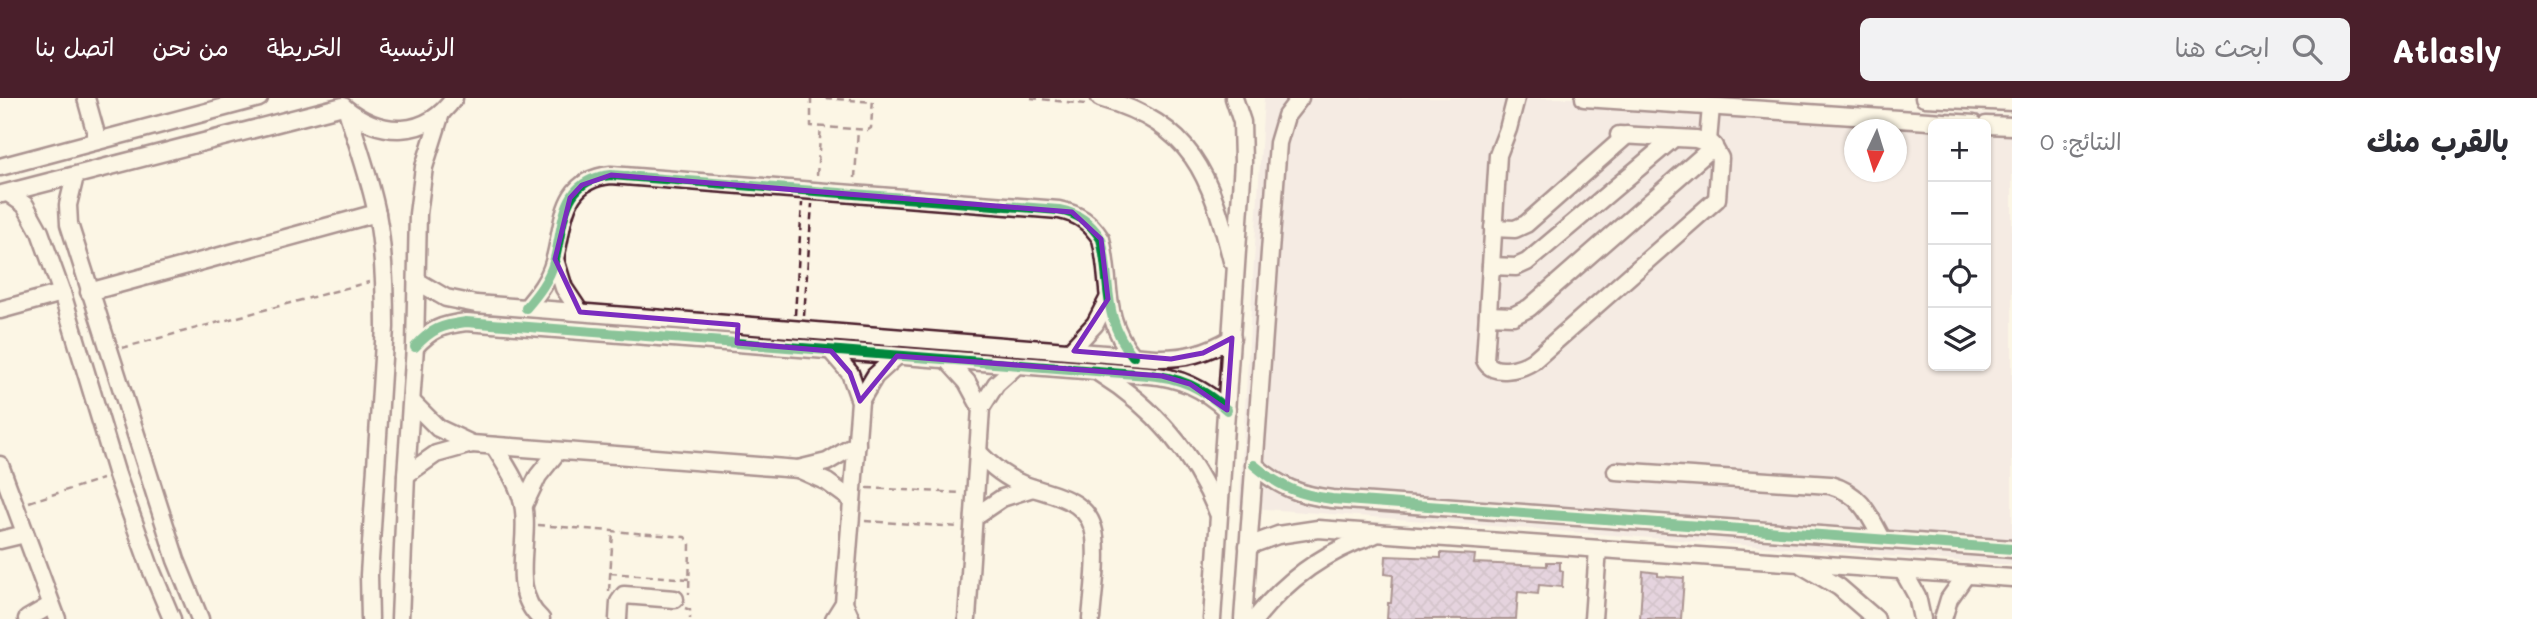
<!DOCTYPE html>
<html lang="ar">
<head>
<meta charset="utf-8">
<style>
	:root { --surface:#fff; --page:#f2f2f3; --text:#2b2b33; --muted:#7c7c81; --line:#e1e1e2; --accent:#4a1f2b }
	body { margin:0; font-family:Mali,"Playpen Sans Arabic",sans-serif; background:var(--page); color:var(--text); direction:rtl }
	.controls { position:absolute; right:21px; top:21px; display:grid; overflow:hidden; border-radius:10px; box-shadow:0 2px 5px #0004 }
	.controls button { width:63px; height:63px; display:grid; place-items:center; padding:0; border:0; border-bottom:2px solid var(--line); background:var(--surface); color:var(--text); font:35px sans-serif }
	.compass { position:absolute; left:1844px; top:21px; width:63px; height:63px; border-radius:50%; background:var(--surface); box-shadow:0 2px 5px #0004; rotate:184deg }
	.list { margin:0; padding:0; list-style:none }
	h2 { display:flex; justify-content:space-between; align-items:center; height:91px; margin:0; padding:0 28px; font-size:30px }
	h2 small { font-size:23px; font-weight:400; color:var(--muted) }
	.icon { flex:none; width:38px; height:38px; fill:none; stroke:currentColor; stroke-width:2; stroke-linecap:round; stroke-linejoin:round }
	.map { position:relative; flex:none; width:2012px; height:521px; overflow:hidden; direction:ltr }
	header { display:flex; align-items:center; gap:42px; box-sizing:border-box; height:98px; padding:0 35px; background:var(--accent); color:#fff }
	header strong { font-size:33px }
	nav { display:flex; gap:38px; margin-inline-start:auto; font-size:24px }
	.search { width:490px; height:63px; background:var(--page); display:flex; align-items:center; gap:18px; box-sizing:border-box; padding:0 24px; border-radius:10px; color:var(--muted); font-size:26px }
	main { display:flex }
	aside { flex:1; background:var(--surface) }
	.map>svg:first-child { display:block }
	.built { fill:#eddee0; fill-rule:evenodd }
	.building { fill:url(#building-cross-hatch); stroke:#4a1f2b; stroke-width:2 }
	.lines { fill:none; stroke-linecap:round; stroke-linejoin:round }
	.minor-casing { stroke:#4a1f2b; stroke-width:21 }
	.path { stroke:#4a1f2b; stroke-width:2.5; stroke-dasharray:7 5; stroke-linecap:butt }
	.minor { stroke:#fcf5e5; stroke-width:16 }
	.cycleway-casing { stroke:#fcf5e5; stroke-width:15 }
	.cycleway { stroke:#00873e; stroke-width:10 }
	.marked { fill:none; stroke:#7b2cbf; stroke-width:5; stroke-linejoin:round }
</style>
</head>
<body>
<header>
<strong>Atlasly</strong>
<div class="search"><svg class="icon" aria-label="search" viewBox="0 0 24 24"><circle cx="10" cy="10" r="6"/><path d="M15 15l6 6"/></svg>ابحث هنا</div>
<nav><a>الرئيسية</a><a>الخريطة</a><a>من نحن</a><a>اتصل بنا</a></nav>
</header>
<main>
<aside>
<h2>بالقرب منك<small>النتائج: 0</small></h2>
<ul class="list">
</ul>
</aside>
<div class="map">
<svg width="2012" height="521" viewBox="0 0 2012 521">
	<defs>
		<pattern id="building-cross-hatch" width="8" height="8" patternUnits="userSpaceOnUse" patternTransform="scale(1.75)"><rect width="8" height="8" fill="#c9a9d4"/><path d="M0 0l8 8M0 8l8-8" fill="none" stroke="#a589ac"/></pattern>
	</defs>
	<rect width="100%" height="100%" fill="#fcf5e5"/>
	<filter id="ink" filterUnits="userSpaceOnUse"><feTurbulence type="fractalNoise" baseFrequency=".0143" numOctaves="2"/><feDisplacementMap in="SourceGraphic" scale="14" xChannelSelector="R" yChannelSelector="G"/><feConvolveMatrix kernelMatrix="1 2 1 2 8 2 1 2 1" color-interpolation-filters="sRGB"/></filter>
	<g filter="url(#ink)">
		<!-- built -->
		<path class="built" d="M1264,0H1738L2012,17V467L1239,409ZM1933,26H1986V268H1933ZM1854,32H1896V74H1854Z"/>
		<!-- building -->
		<g class="building">
			<polygon points="1441,455 1475,457 1474,465 1547,468 1547,464 1560,464 1560,472 1563,473 1562,489 1539,487 1538,496 1518,494 1516,521 1387,521 1388,505 1391,505 1393,477 1385,476 1386,458 1441,460"/>
			<polygon points="1643,473 1658,475 1658,478 1684,480 1681,521 1640,521"/>
		</g>
		<g class="lines">
			<defs>
				<g id="minor">
					<polyline points="86,0 98,43"/>
					<path d="M1100,0C1193,27 1210,76 1232,163"/>
					<path d="M1516,0L1508,31L1498,57L1485,262C1492,279 1521,271 1533,263L1717,101L1720,60L1712,46L1696,41L1619,37"/>
					<polyline points="1584,0 1974,26"/>
					<polyline points="1924,0 2012,4"/>
					<path d="M345,10C381,39 426,40 454,0"/>
					<path d="M347,12C357,46 370,80 377,116C384,153 385,191 385,229L369,477L370,521"/>
					<polyline points="1986,27 2012,28"/>
					<polyline points="1708,43 1711,9"/>
					<polyline points="0,69 259,0"/>
					<polyline points="75,78 68,107 69,126 176,462 200,521"/>
					<polyline points="8,95 25,107 40,134 62,195 117,377 150,469 172,521"/>
					<polyline points="2,96 343,8"/>
					<polyline points="1493,130 1515,131 1526,126 1627,37"/>
					<polyline points="555,161 564,190 580,214"/>
					<polyline points="1491,168 1516,169 1527,164 1674,40"/>
					<path d="M417,183L446,200L476,206L1155,260C1184,261 1207,255 1232,240"/>
					<polyline points="89,194 377,115"/>
					<path d="M526,210C538,196 549,182 554,164C565,126 559,82 611,77L1059,112C1079,116 1090,124 1101,141C1112,185 1101,220 1133,258"/>
					<polyline points="0,212 62,195"/>
					<polyline points="1488,217 1513,218 1529,210 1714,48"/>
					<path d="M415,249C431,231 442,227 466,224L1148,277C1179,279 1203,290 1227,312"/>
					<polyline points="831,253 850,275 860,303 844,505 834,521"/>
					<polyline points="1070,253 1095,226 1108,201"/>
					<polyline points="947,262 967,284 981,310"/>
					<path d="M1099,275C1154,309 1193,354 1218,415"/>
					<polyline points="860,303 875,278 897,258"/>
					<polyline points="412,304 438,330 472,346 798,371 827,364 857,346"/>
					<path d="M494,348C505,366 519,386 523,406C531,444 508,491 541,521"/>
					<path d="M978,354C991,368 1004,379 1022,386C1052,398 1090,399 1095,439C1098,466 1093,495 1091,521"/>
					<polyline points="0,367 57,521"/>
					<path d="M1254,367C1280,389 1299,397 1332,401L2012,451"/>
					<polyline points="798,371 827,384 852,402"/>
					<path d="M1616,373L1830,387C1860,395 1869,416 1882,441"/>
					<polyline points="406,377 436,356 472,346"/>
					<polyline points="524,407 538,378 558,353"/>
					<polyline points="974,419 1002,400 1033,390"/>
					<polyline points="0,442 25,436"/>
					<polyline points="1248,448 1278,437 1318,431 2012,480"/>
					<polyline points="1803,468 1839,489 1876,521"/>
					<polyline points="1903,473 1917,498 1922,521"/>
					<polyline points="844,505 851,521"/>
					<polyline points="27,521 51,507"/>
					<polyline points="400,521 406,377 415,249 418,116 424,69 441,15"/>
					<polyline points="618,521 619,504 624,497 675,501"/>
					<polyline points="967,521 981,310 996,286 1017,267"/>
					<polyline points="1212,521 1243,64 1242,24 1234,0"/>
					<polyline points="1243,521 1278,45 1286,18 1300,0"/>
					<path d="M1255,521C1287,481 1326,453 1374,437"/>
					<polyline points="1593,521 1598,451"/>
					<polyline points="1943,521 1949,501 1966,477"/>
				</g>
			</defs>
			<!-- minor casing -->
			<use href="#minor" class="minor-casing"/>
			<!-- path -->
			<g class="path">
				<polyline points="811,0 811,28 868,32 871,30 873,0"/>
				<polyline points="825,0 873,4"/>
				<polyline points="1031,0 1085,6"/>
				<polyline points="817,77 821,28"/>
				<polyline points="855,80 858,31"/>
				<polyline points="795,217 802,105"/>
				<polyline points="804,218 812,106"/>
				<polyline points="122,250 369,184"/>
				<polyline points="867,390 962,395"/>
				<polyline points="29,404 102,381"/>
				<polyline points="865,423 959,429"/>
				<polyline points="538,427 685,439 690,446 689,496"/>
				<polyline points="610,475 690,481"/>
				<polyline points="609,493 613,434"/>
				<polyline points="685,510 690,512 690,521"/>
			</g>
			<!-- minor -->
			<use href="#minor" class="minor"/>
			<defs>
				<g id="cycleway">
					<path d="M526,210C538,196 549,182 554,164C565,126 559,82 611,77L1059,112C1079,116 1090,124 1101,141C1112,185 1101,220 1133,258"/>
					<path d="M415,249C431,231 442,227 466,224L1148,277C1179,279 1203,290 1227,312"/>
					<path d="M1254,367C1280,389 1299,397 1332,401L2012,451"/>
				</g>
			</defs>
			<!-- cycleway casing -->
			<use href="#cycleway" class="cycleway-casing"/>
			<!-- cycleway -->
			<use href="#cycleway" class="cycleway"/>
		</g>
	</g>
	<!-- marked area -->
	<path d="M0 0H2012V521H0ZM611,77L1072,114L1101,141L1108,201L1074,253L1171,261L1203,255L1232,240L1227,312L1190,286L1162,278L897,258L860,303L850,275L831,253L737,245L738,227L580,214L555,161L570,100L582,87Z" fill="#fcf5e5" fill-opacity=".55" fill-rule="evenodd"/>
	<path class="marked" d="M611,77L1072,114L1101,141L1108,201L1074,253L1171,261L1203,255L1232,240L1227,312L1190,286L1162,278L897,258L860,303L850,275L831,253L737,245L738,227L580,214L555,161L570,100L582,87Z"/>
</svg>
<div class="controls">
<button>+</button>
<button>−</button>
<button><svg class="icon" aria-label="locate" viewBox="0 0 24 24"><circle cx="12" cy="12" r="6"/><path d="M12 2v4M12 18v4M2 12h4M18 12h4"/></svg></button>
<button><svg class="icon" aria-label="layers" viewBox="0 0 24 24"><path d="M12 4l9 5-9 5-9-5zM3 14l9 5 9-5"/></svg></button>
</div>
<svg class="compass" viewBox="-18 -18 36 36"><path d="M0-13l5 13h-10z" fill="#e53935"/><path d="M0 13l5-13h-10z" fill="#7c7c81"/></svg>
</div>
</main>
</body>
</html>
